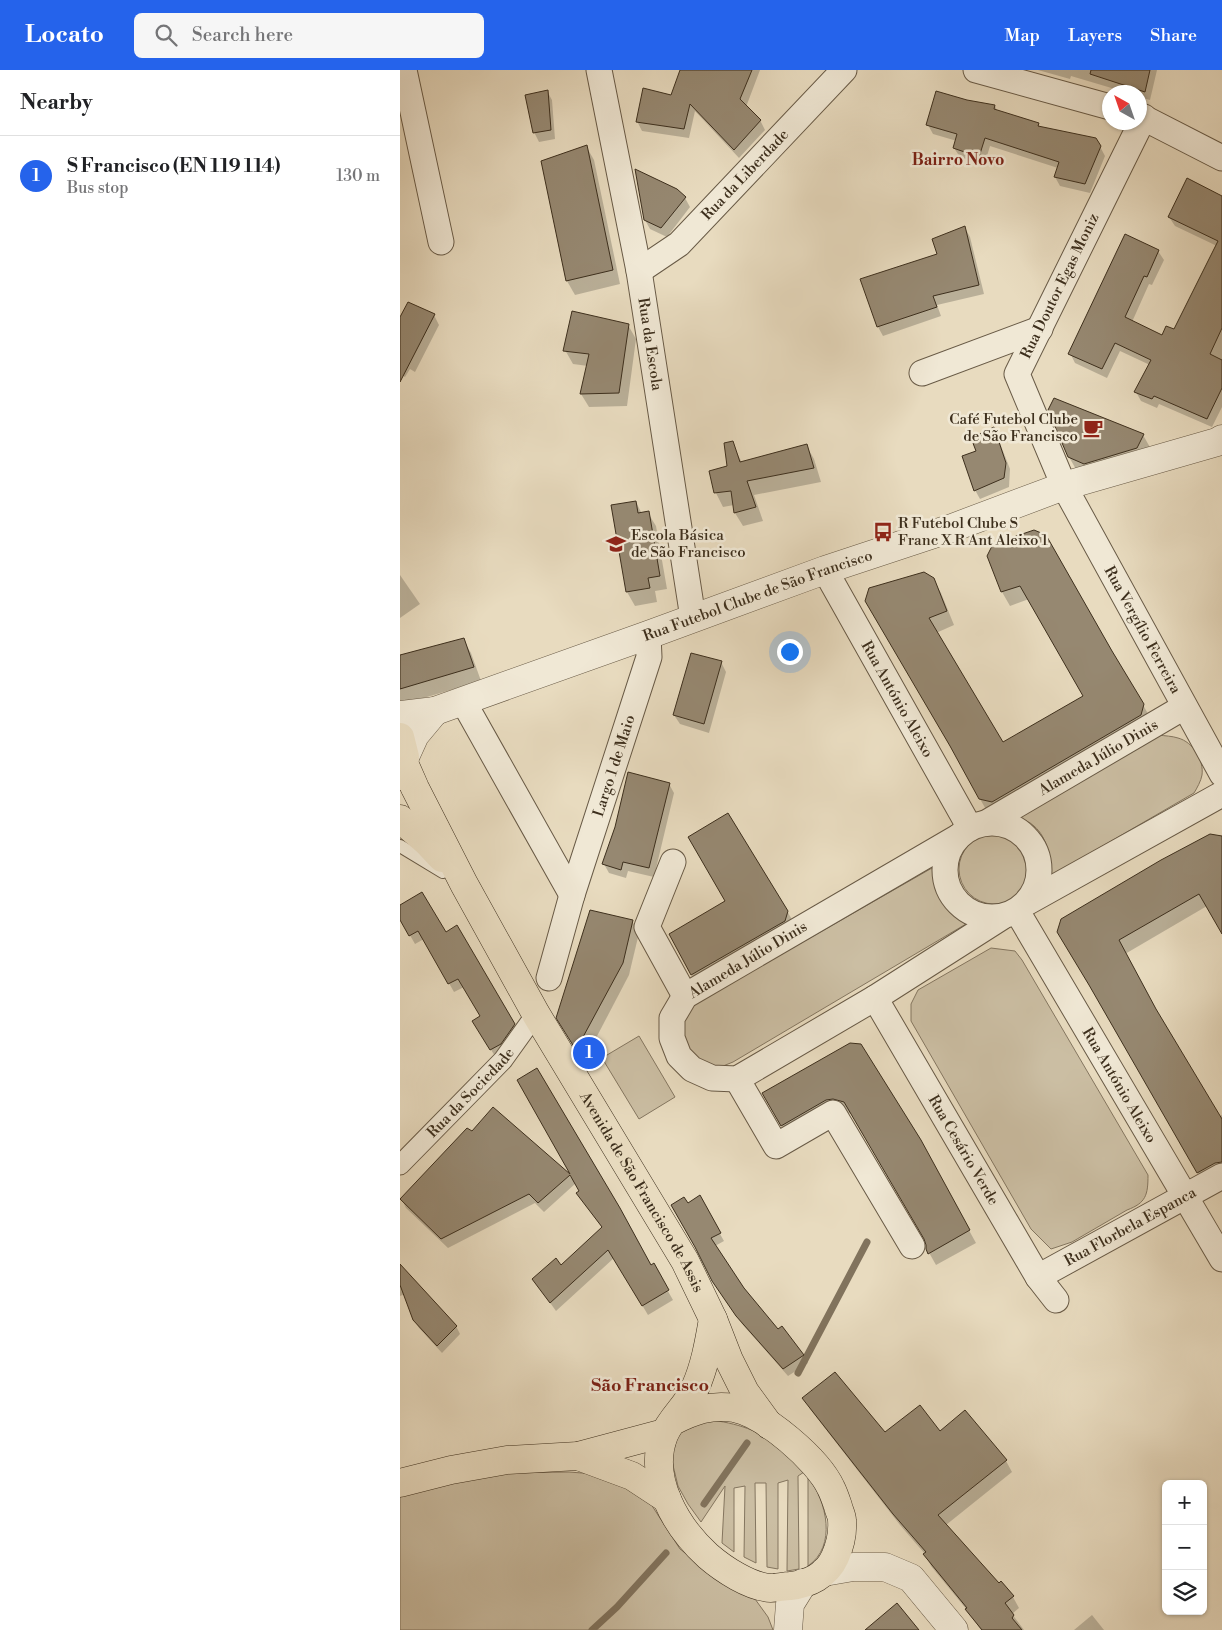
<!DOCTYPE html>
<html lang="en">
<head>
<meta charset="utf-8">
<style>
	:root { --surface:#fff; --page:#f6f6f6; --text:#202124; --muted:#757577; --line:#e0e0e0; --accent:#2563eb }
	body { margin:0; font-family:"Libre Bodoni",serif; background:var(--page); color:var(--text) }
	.controls { position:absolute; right:15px; bottom:15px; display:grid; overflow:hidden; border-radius:8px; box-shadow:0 1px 4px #0004 }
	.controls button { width:45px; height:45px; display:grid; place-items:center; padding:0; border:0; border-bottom:1px solid var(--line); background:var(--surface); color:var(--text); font:25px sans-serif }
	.compass { position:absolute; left:702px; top:15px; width:45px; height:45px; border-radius:50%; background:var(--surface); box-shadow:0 1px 4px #0004; rotate:320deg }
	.you { position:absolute; left:389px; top:581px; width:18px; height:18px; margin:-12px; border:4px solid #fff; border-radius:50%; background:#1a73e8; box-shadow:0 0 0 8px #1a73e833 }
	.badge { display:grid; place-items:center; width:32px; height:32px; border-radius:50%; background:var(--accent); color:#fff; font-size:16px; font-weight:700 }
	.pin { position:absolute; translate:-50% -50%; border:2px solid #fff; box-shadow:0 1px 5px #0006 }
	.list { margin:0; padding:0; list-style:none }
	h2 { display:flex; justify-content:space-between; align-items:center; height:65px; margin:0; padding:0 20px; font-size:21px }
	h2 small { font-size:16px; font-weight:400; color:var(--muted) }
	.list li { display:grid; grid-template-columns:32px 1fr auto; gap:15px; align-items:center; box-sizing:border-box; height:80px; padding:0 20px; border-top:1px solid var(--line) }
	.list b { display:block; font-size:19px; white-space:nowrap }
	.list p { margin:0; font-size:16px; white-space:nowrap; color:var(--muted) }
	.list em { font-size:16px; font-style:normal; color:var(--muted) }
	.icon { flex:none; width:28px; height:28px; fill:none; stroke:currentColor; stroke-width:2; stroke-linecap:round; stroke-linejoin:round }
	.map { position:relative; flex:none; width:822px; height:1560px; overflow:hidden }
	header { display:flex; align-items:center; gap:30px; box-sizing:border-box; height:70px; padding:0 25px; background:var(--accent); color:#fff }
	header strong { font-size:24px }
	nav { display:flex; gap:28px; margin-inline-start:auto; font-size:18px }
	.search { width:350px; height:45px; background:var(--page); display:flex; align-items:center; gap:12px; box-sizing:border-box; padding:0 18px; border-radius:8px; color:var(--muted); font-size:19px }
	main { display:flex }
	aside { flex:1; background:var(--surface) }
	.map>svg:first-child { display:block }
	.green { fill:#cbbea3; stroke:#847660 }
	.shadow { fill:#0003 }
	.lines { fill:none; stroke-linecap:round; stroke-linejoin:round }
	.stream { stroke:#81735d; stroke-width:7 }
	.building { fill:#968871; stroke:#3d2f1d }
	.service-casing { stroke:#685a46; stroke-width:14 }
	.pedestrian-casing { stroke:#685a46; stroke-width:21 }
	.minor-casing { stroke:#685a46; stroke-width:27 }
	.tertiary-casing { stroke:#685a46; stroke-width:29 }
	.primary-casing { stroke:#3d2f1d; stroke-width:29 }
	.service { stroke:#f0e8d5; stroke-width:12 }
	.pedestrian { stroke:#f0e8d5; stroke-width:19 }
	.minor { stroke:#f0e8d5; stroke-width:25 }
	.tertiary { stroke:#f0e8d5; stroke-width:28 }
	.primary { stroke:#e8dbbf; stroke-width:28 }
	.labels { text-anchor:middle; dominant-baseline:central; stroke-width:5; stroke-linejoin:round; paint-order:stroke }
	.street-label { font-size:15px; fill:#3d2f1d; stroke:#f0e8d5 }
	.poi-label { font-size:15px; fill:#3d2f1d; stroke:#f0e8d5; text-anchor:start }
	.neighbourhood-label { font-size:16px; font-weight:bold; fill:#7a1f14; stroke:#f0e8d5 }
	.quarter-label { font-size:18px; font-weight:bold; fill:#7a1f14; stroke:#f0e8d5 }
</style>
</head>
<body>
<header>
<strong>Locato</strong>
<div class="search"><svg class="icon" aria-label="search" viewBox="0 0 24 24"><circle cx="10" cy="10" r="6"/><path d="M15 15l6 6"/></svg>Search here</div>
<nav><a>Map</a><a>Layers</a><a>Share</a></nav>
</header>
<main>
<aside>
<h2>Nearby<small></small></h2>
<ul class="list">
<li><span class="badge">1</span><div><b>S Francisco (EN 119 114)</b><p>Bus stop</p></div><em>130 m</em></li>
</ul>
</aside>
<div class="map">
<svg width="822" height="1560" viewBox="0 0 822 1560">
	<rect width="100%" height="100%" fill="#e8dbbf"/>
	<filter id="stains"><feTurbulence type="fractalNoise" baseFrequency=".004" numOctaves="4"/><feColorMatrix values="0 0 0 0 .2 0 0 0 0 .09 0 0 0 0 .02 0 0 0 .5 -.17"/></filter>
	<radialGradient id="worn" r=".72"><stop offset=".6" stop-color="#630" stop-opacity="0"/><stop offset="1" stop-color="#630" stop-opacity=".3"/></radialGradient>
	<!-- green -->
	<g class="green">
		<path d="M759,665C765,666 772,666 778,668C793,672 804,690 802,705C801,711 797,718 794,723L651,806C650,788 648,768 634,756C630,752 624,750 619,747Z"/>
		<circle cx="594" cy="799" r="35"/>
		<path d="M532,798C537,824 543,839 566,854L333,992L318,998L304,995L283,973C282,953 283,946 298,932Z"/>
		<path d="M591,878L615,881L622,890L748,1105C748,1125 746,1133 727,1140L672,1172L651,1179L631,1159L511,951V934L518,920Z"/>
		<polygon points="239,966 275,1027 239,1049 202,988"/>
		<path d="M302,1349C332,1352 355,1358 380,1376C389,1383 396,1394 404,1402L398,1406L399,1499L387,1501L388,1410L378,1413V1499L367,1497L366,1413H355L356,1493L344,1487L345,1416L334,1418V1482L322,1473L325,1416L301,1452L288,1434L278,1416L271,1387L278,1366L285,1357Z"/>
		<polygon points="169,1402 208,1405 247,1428 280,1479 304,1498 355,1529 368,1547 373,1560 0,1560 0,1425 21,1418 104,1403"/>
		<path d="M408,1407C427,1432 437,1476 408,1496Z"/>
	</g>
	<!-- shadow -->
	<g class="shadow">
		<polygon points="307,0 360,0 346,37 360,50 365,60 339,88 295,41 289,68 242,61 237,51"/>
		<polygon points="638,0 757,0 750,30 740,27 740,22 725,22 671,6 670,9"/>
		<polygon points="147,21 152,30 155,69 139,72 134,62"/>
		<polygon points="567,31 595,36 597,41 638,54 640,57 696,69 705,86 690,123 660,116 655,107 658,98 590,76 584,96 560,87 554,78 557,71 533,64 528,55"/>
		<polygon points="186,76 194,90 220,214 175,225 167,211 142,92"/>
		<polygon points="822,127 822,337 812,357 759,334 757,338 741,331 736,322 750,295 720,281 707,308 675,293 670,283 758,181 764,190 752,215 749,214 732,252 763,267 775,260 817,176 775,156 769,147"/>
		<polygon points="285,128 290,137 267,167 250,159 245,150"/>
		<polygon points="565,158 570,167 584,224 537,235 541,246 483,266 478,257 462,210 538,184"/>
		<polygon points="34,245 39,255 15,302 10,299 5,307 0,304 0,250"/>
		<polygon points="228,255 236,269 227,336 189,337 181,324 188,296 173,294 165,280"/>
		<polygon points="593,359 598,368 610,399 609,417 580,429 575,420 577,382"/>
		<polygon points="743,365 751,379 677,401 669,387"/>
		<polygon points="332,372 342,393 406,375 414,389 421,412 354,425 363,451 343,456 335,443 334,435 323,437 316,423 310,402 329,397"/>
		<polygon points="236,432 242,444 248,443 256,456 267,519 255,521 257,532 235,536 227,522 212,436"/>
		<polygon points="594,475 743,635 751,649 588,743 467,530 533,509 541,523 554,555 536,563 603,674 685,626 629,529 610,536 602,522 589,486"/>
		<polygon points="0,505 20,534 0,548"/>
		<polygon points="63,570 71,583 81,611 0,635 0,586"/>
		<polygon points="321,592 326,602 309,663 280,654 274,645"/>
		<polygon points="269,714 274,723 254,807 228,801 226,808 209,803 204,794 216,757"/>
		<polygon points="822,770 822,864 807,836 725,884 760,948 819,1047 822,1045 822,1107 805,1115 723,971 658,862"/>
		<polygon points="0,836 45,864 56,857 119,963 96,988 74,951 82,946 64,917 54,922 24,869 15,874 0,848"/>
		<polygon points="387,841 394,853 298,916 270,864"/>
		<polygon points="232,851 239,863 229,905 184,991 158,947"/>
		<polygon points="450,975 527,1084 576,1173 536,1195 527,1179 526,1169 452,1044 441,1041 389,1068 364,1024"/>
		<polygon points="93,1039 173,1109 251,1196 253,1195 273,1230 248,1245 214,1188 156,1241 133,1209 161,1197 203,1159 184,1133 178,1124 181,1122 176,1113 144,1142 135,1133 48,1178 6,1138 1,1128 72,1063"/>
		<polygon points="299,1127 324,1171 315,1176 343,1219 377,1261 403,1285 408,1293 388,1306 342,1254 318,1219 288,1134"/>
		<polygon points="0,1196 56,1256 60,1264 42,1283 19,1258 14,1250 5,1224 0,1226"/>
		<polygon points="404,1328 485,1364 540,1363 606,1391 612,1402 546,1455 599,1515 613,1527 619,1538 612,1544 624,1560 581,1560 567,1540 531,1496 525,1484 500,1455 410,1339"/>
		<polygon points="692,1545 704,1560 674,1560"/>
	</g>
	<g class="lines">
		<!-- stream -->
		<g class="stream">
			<polyline points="398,1303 467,1172"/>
			<polyline points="304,1434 347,1373"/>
			<polyline points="192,1560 217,1537 266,1483"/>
		</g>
	</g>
	<!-- building -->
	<g class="building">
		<polygon points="280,0 352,0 340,29 361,50 334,80 290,34 284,59 236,52 243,18 271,25"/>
		<polygon points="691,0 750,0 745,22 690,4"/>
		<polygon points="148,20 151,60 133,63 125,25"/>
		<polygon points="536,21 567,30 595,35 594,39 639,53 638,56 696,68 701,76 685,114 654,107 659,92 585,68 579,87 553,78 557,64 526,55"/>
		<polygon points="187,75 213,200 166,211 141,91"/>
		<polygon points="235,99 277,119 286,127 261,158 244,150"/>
		<polygon points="787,108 822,126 822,258 810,284 822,290 822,318 807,349 754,326 752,329 734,322 751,290 715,273 702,299 668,284 725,164 759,180 747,207 744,206 725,247 762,265 766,256 774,259 818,171 768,147"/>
		<polygon points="565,156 579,215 533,226 537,237 477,257 460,209 537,184 532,169"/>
		<polygon points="8,232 35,244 0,312 0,247"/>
		<polygon points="172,241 229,254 219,323 180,324 189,284 163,281"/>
		<polygon points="654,328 744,364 737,378 684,394 668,387 648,340"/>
		<polygon points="594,357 606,393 604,408 574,421 562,386 576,381 571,368"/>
		<polygon points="333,371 340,392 407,374 414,398 347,411 356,437 334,443 331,421 314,423 309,401 327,396 324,373"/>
		<polygon points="236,431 238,443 249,441 260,506 248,508 250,518 226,522 211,435"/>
		<polygon points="634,460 646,465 712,581 744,634 741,645 592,732 579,729 550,676 465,531 469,518 524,502 534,508 547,541 529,548 603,672 683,626 620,516 601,522 587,486 593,474"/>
		<polygon points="64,568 74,597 0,619 0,585"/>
		<polygon points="291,583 322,591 304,654 273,645"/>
		<polygon points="228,702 270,713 249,798 223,792 221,800 202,794 215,757"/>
		<polygon points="328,743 388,841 385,851 291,905 269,864 325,831 288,767"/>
		<polygon points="810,764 822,766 822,864 799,824 719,870 756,939 822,1049 822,1092 815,1093 797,1103 689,915 657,862 661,849 761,790"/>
		<polygon points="22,822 46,862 57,855 115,954 101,974 90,980 72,951 80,946 58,909 48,914 18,861 9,866 0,850 0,835"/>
		<polygon points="190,840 233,850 223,893 176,980 156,948"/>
		<polygon points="450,973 461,974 521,1070 570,1160 528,1184 526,1179 526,1175 524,1169 444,1032 433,1029 426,1030 381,1056 362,1023"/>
		<polygon points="137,998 220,1138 251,1195 254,1193 269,1220 242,1236 208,1180 150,1233 132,1209 156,1188 161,1195 202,1157 176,1123 179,1121 170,1105 138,1133 129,1124 41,1169 0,1129 67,1058 72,1061 93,1037 170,1104 117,1010"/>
		<polygon points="300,1125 321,1163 311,1168 344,1218 378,1259 382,1256 404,1285 383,1299 336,1246 312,1211 295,1177 271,1135 284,1127 288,1133"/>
		<polygon points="0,1194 57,1256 37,1276 13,1250 0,1215"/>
		<polygon points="435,1302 485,1362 520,1335 540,1361 565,1340 607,1390 538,1445 599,1513 601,1511 614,1526 605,1533 614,1545 612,1548 622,1560 582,1560 565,1539 567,1538 523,1484 526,1482 493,1444 402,1328"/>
		<polygon points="497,1533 519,1560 465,1560"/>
	</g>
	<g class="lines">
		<defs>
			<polyline id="service" points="0,776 43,802"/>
			<g id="pedestrian">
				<path id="s1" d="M0,1095L103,990L136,944"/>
			</g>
			<g id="minor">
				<polyline points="4,0 41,172"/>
				<path id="s2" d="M199,0L239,201L293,548"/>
				<polyline points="576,0 710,37"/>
				<polyline points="740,46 822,88"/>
				<path id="s3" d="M744,47L617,304L664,416L822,704"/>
				<path id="s4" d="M239,201L279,174L444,0"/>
				<polyline points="522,303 640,259"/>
				<path id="s5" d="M425,500L570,758"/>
				<polyline points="63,631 172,825"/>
				<circle cx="592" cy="800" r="47"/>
				<path id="s6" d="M586,753L784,637"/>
				<polyline points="558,767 285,926 272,948 272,968 279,986 292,999 312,1008 337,1009 475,928 602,847"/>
				<polyline points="273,792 247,857 285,926"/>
				<polyline points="628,832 822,724"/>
				<path id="s7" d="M617,841L822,1189"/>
				<path id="s8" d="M149,908L172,825L249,587L248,565"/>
				<path id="s9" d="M475,928L638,1207L656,1230"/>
				<polyline points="337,1009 376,1076 433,1043 512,1176"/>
				<path id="s10" d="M638,1207L822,1106"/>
			</g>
			<g id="tertiary">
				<path id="s11" d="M0,645L35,641L248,565L425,500L552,458L664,416L817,372L822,369"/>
				<polyline points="5,687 15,665 35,641"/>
				<polyline points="424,1502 453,1497 485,1497 511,1508 554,1560"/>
				<polyline points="388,1560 390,1534 403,1513"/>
			</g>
			<g id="primary">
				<polyline points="0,667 5,687 0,706"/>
				<path id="s12" d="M4,693L15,718L64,814L136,944L285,1191L313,1249L329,1290L345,1322L369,1355"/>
				<polyline points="0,749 26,771 42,788"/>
				<path d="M273,1351C293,1341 311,1334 334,1338C365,1344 418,1390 431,1418C434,1424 436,1430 438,1436C439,1441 442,1446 442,1450C443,1463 440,1476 435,1487C427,1505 409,1514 390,1516C384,1516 377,1518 371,1518C350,1517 323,1499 308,1486C276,1457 247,1408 264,1365C271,1348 288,1335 295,1318C305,1296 309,1272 313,1249"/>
				<polyline points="178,1386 232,1406 267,1429"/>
				<polyline points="0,1413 51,1400 107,1390 178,1386 264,1363"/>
			</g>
		</defs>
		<!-- service casing -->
		<use href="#service" class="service-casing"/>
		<!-- pedestrian casing -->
		<use href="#pedestrian" class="pedestrian-casing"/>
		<!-- minor casing -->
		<use href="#minor" class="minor-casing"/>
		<!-- tertiary casing -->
		<use href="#tertiary" class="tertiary-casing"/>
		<!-- primary casing -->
		<use href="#primary" class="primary-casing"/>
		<!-- service -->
		<use href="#service" class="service"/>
		<!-- pedestrian -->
		<use href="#pedestrian" class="pedestrian"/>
		<!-- minor -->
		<use href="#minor" class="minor"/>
		<!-- tertiary -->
		<use href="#tertiary" class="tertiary"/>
		<!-- primary -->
		<use href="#primary" class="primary"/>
	</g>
	<!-- icons -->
	<defs>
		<symbol id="cafe-bare" viewBox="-9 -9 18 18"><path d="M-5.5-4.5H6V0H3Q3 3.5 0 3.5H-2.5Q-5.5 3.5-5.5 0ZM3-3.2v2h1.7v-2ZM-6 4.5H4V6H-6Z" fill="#8f2418" stroke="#f0e8d5" stroke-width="2.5" paint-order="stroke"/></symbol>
		<symbol id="bus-bare" viewBox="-9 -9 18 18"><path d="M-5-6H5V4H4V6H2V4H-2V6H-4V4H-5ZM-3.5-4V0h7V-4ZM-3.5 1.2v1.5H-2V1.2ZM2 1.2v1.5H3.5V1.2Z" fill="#8f2418" stroke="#f0e8d5" stroke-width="2.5" paint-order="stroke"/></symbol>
		<symbol id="school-bare" viewBox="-9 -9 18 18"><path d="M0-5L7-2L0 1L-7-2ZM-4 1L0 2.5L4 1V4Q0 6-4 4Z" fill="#8f2418" stroke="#f0e8d5" stroke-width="2.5" paint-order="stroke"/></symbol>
	</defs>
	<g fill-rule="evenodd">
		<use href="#cafe-bare" x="679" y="344" width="28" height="28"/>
		<use href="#bus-bare" x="469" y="448" width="28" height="28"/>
		<use href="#school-bare" x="202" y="460" width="28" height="28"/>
	</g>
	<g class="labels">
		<!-- street labels -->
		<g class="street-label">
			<text stroke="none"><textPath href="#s4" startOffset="144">Rua da Liberdade</textPath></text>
			<text transform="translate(660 216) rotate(-64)">Rua Doutor Egas Moniz</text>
			<text stroke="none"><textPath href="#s2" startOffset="279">Rua da Escola</textPath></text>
			<text stroke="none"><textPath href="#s11" startOffset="378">Rua Futebol Clube de São Francisco</textPath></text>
			<text stroke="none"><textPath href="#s3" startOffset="572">Rua Vergílio Ferreira</textPath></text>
			<text stroke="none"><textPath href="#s5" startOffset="148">Rua António Aleixo</textPath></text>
			<text stroke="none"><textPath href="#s6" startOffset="130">Alameda Júlio Dinis</textPath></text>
			<text stroke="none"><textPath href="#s8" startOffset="222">Largo 1 de Maio</textPath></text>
			<text transform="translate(348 890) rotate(-31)">Alameda Júlio Dinis</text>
			<text stroke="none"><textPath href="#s7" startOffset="202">Rua António Aleixo</textPath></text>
			<text stroke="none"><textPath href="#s1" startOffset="101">Rua da Sociedade</textPath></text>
			<text stroke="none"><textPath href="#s9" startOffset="176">Rua Cesário Verde</textPath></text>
			<text stroke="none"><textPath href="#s12" startOffset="491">Avenida de São Francisco de Assis</textPath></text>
			<text stroke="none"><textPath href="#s10" startOffset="105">Rua Florbela Espanca</textPath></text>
		</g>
		<!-- poi labels -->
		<g class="poi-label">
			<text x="678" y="349" text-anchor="end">Café Futebol Clube<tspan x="678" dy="17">de São Francisco</tspan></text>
			<text x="498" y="453">R Futebol Clube S<tspan x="498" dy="17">Franc X R Ant Aleixo 1</tspan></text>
			<text x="231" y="465">Escola Básica<tspan x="231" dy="17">de São Francisco</tspan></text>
		</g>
		<!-- neighbourhood labels -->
		<g class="neighbourhood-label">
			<text x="558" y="90">Bairro Novo</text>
		</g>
		<!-- quarter labels -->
		<g class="quarter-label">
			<text x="250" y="1315">São Francisco</text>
		</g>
	</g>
	<rect width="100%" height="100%" filter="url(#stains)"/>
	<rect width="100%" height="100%" fill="url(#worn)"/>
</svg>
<div class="controls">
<button>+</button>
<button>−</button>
<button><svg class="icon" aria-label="layers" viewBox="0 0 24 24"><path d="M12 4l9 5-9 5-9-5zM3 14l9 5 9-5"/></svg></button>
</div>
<svg class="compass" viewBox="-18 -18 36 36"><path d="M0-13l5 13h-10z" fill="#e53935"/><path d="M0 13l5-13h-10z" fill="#757577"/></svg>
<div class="you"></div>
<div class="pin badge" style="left:189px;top:983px">1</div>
</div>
</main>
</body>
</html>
